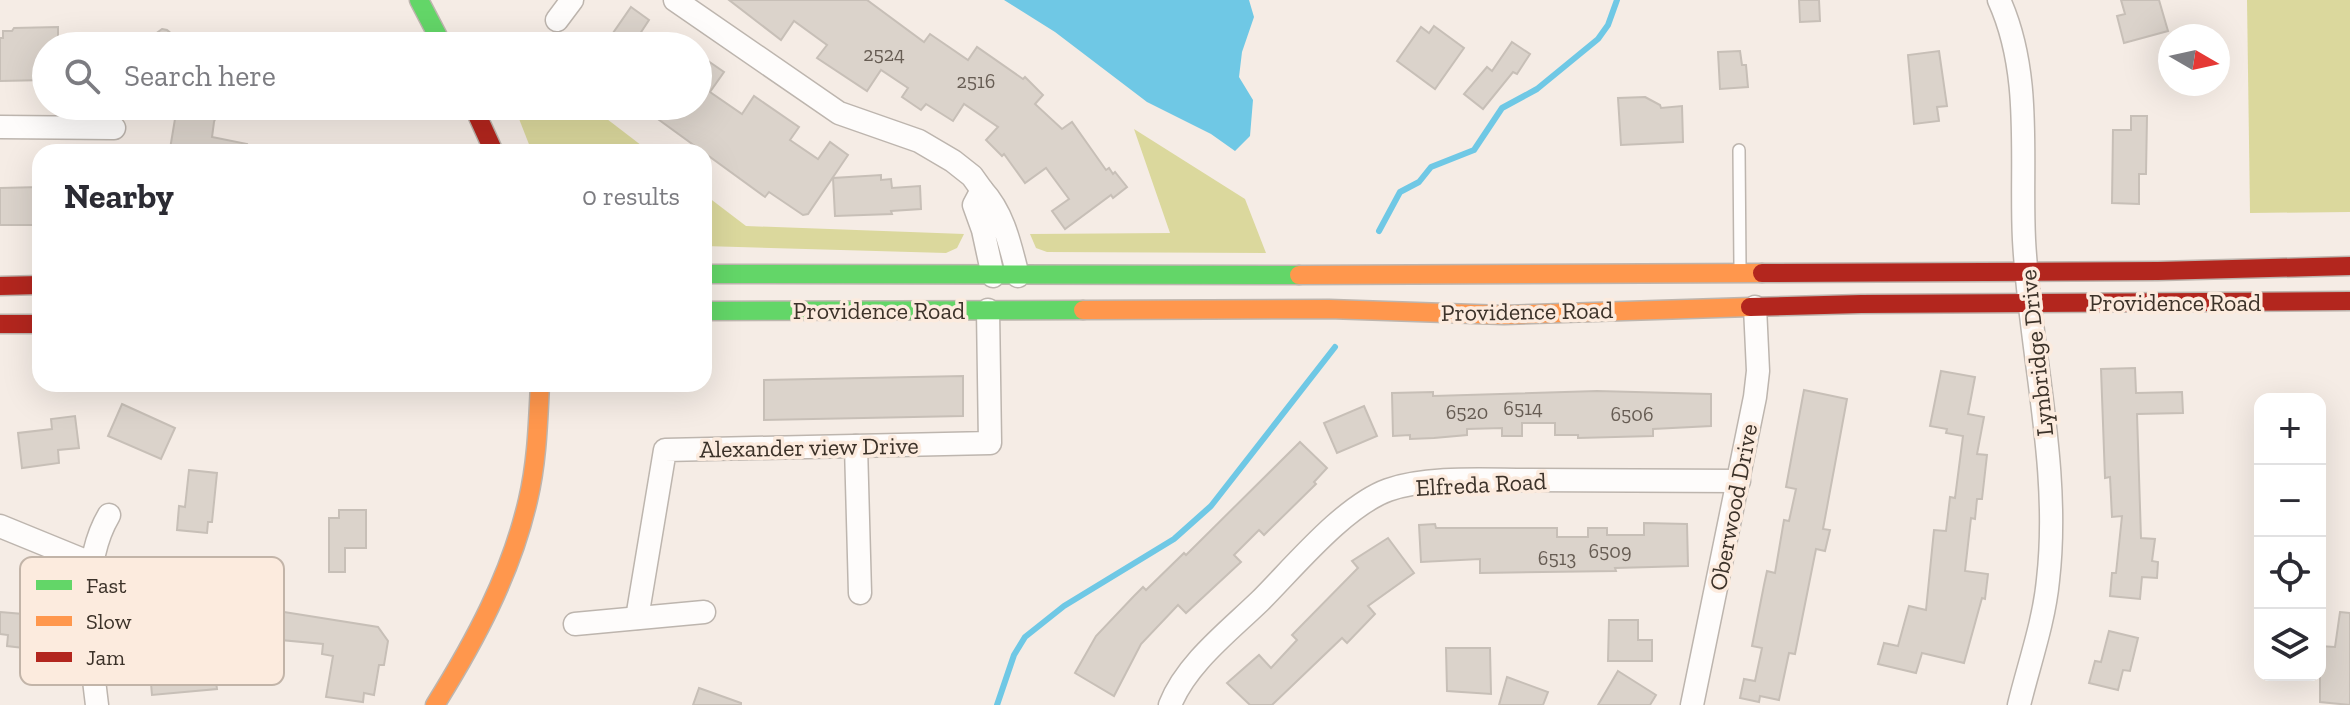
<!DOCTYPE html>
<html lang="en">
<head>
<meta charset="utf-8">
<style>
	:root { --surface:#fff; --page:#f2f2f3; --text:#2b2b33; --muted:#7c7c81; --line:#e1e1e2 }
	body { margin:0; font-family:"Zilla Slab",serif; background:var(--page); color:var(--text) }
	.controls { position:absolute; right:24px; bottom:24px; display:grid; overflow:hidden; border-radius:16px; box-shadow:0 8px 32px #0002 }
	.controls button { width:72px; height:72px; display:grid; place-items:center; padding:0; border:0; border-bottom:2px solid var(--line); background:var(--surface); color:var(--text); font:40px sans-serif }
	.compass { position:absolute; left:2158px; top:24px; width:72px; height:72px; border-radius:50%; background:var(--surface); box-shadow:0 8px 32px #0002; rotate:99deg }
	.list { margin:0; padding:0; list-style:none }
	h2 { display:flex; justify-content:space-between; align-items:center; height:104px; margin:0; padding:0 32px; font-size:34px }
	h2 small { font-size:26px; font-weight:400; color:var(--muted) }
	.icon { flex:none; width:44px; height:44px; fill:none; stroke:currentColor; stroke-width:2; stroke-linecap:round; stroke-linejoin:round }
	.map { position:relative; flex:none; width:2350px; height:705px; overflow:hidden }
	.search { position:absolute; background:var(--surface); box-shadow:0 8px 32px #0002; left:32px; top:32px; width:680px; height:88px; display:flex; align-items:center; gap:20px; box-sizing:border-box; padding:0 28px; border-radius:44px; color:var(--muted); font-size:30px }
	.panel { position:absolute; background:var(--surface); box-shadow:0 8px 32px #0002; left:32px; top:144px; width:680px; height:248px; border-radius:24px }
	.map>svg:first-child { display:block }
	.forest { fill:#dbd89d }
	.water { fill:#6fc8e5 }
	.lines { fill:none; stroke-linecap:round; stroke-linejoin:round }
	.stream { stroke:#6fc8e5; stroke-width:6 }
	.building { fill:#dbd3cb; stroke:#c7bfb7; stroke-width:2 }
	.lane-casing { stroke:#bdb5ae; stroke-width:14 }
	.street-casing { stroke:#bdb5ae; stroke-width:25 }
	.fast-casing { stroke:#bdb5ae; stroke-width:21 }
	.slow-casing { stroke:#bdb5ae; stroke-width:21 }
	.jam-casing { stroke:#bdb5ae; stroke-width:21 }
	.lane { stroke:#fefcfb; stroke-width:11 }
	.street { stroke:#fefcfb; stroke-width:22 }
	.fast { stroke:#63d668; stroke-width:18 }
	.slow { stroke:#ff974d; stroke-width:18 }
	.jam { stroke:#b3261e; stroke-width:18 }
	.labels { text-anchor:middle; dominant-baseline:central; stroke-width:7; stroke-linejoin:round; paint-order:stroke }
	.number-label { font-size:20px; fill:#665c53 }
	.street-label { font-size:24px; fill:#3c3229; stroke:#fcebde }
	.key { fill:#fcebde; stroke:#c2b4a8; stroke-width:2 }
	.key-label { font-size:22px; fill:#3c3229 }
</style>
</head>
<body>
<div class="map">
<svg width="2350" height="705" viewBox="0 0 2350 705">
	<rect width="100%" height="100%" fill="#f5ece5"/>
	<!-- forest -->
	<g class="forest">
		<polygon points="2247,0 2350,0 2350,212 2250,213"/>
		<polygon points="514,106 590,106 650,152 532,152"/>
		<polygon points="1134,129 1245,199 1266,253 1047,252 1036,248 1030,234 1170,233"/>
		<polygon points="704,194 746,226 964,234 957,248 946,253 704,246"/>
	</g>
	<!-- water -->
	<polygon class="water" points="1004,0 1249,0 1254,17 1242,52 1239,77 1253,100 1250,136 1235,151 1211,134 1147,102 1055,32"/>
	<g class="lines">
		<!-- stream -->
		<g class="stream">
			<polyline points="1379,231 1400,192 1419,182 1431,167 1474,150 1502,108 1537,89 1598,39 1608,25 1617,0"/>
			<polyline points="997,705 1014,655 1025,637 1064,606 1174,539 1211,506 1335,347"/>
		</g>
	</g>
	<!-- building -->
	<g class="building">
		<polygon points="729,0 867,0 924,42 930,34 968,60 977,47 1023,79 1025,77 1043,95 1035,104 1062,129 1072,122 1106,170 1109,168 1113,174 1115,172 1127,187 1113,198 1111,195 1065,229 1052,211 1069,199 1046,168 1025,183 1004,154 1002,156 986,140 998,127 964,104 953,121 926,104 921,110 902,97 908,88 881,70 867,91 817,58 827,45 794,21 781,40"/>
		<polygon points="1799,0 1819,0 1820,21 1800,22"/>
		<polygon points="2121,0 2159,0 2168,31 2124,43 2117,16 2125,14"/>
		<polygon points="631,7 649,20 632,46 604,46"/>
		<polygon points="1434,26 1464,48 1435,89 1397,61 1421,27 1429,33"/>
		<polygon points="58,27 58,46 46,46 46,80 0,81 0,38 3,38 3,31 12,31 14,28"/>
		<polygon points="162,29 167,30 186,46 139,46"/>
		<polygon points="1512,42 1530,54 1517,74 1513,72 1483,109 1464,94 1487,67 1492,71"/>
		<polygon points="1740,51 1742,65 1746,65 1748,87 1720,89 1718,52"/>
		<polygon points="1939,51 1947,106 1937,107 1939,121 1914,124 1908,55"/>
		<polygon points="698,54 724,72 710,92 742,114 754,96 799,127 790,140 818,159 830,142 848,155 808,214 803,215 769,192 765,197 640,106 698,106"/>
		<polygon points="1645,97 1660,105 1661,108 1682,106 1683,142 1621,145 1618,98"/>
		<polygon points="158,106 220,106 214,122 212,137 247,144 246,152 170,149 175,119"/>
		<polygon points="2131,116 2147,116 2146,174 2139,174 2139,204 2112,203 2113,130 2131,130"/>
		<polygon points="881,175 881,180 891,179 892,188 920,186 921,209 891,211 892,214 835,216 833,178"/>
		<polygon points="40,187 40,225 0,225 0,188"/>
		<polygon points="2135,368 2136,393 2182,392 2183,413 2137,414 2141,538 2155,539 2152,561 2158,562 2157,578 2142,577 2140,599 2110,596 2112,573 2116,573 2122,516 2112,517 2110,477 2105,478 2101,369"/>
		<polygon points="1941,371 1975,377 1968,414 1984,417 1977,454 1987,455 1982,499 1977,499 1975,519 1971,518 1965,571 1988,574 1985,599 1982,598 1964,663 1922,653 1916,673 1878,664 1884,643 1898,646 1909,606 1926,610 1934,530 1946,531 1950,497 1955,498 1963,436 1946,433 1947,429 1930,426"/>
		<polygon points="963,376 963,416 764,420 764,380"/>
		<polygon points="1804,390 1847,399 1823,529 1830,530 1825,551 1816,549 1795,654 1789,653 1779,700 1760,696 1759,702 1740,698 1744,679 1755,681 1762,648 1752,646 1764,585 1767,571 1775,573 1784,520 1789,521 1796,489 1786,487"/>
		<polygon points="1597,391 1711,394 1711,426 1653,429 1653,436 1578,438 1578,435 1555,435 1555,423 1522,423 1522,436 1502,436 1502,428 1467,429 1467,435 1434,438 1410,439 1410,435 1393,436 1392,393 1433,392 1433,396"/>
		<polygon points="122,404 175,428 161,459 108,436"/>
		<polygon points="1364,406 1377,436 1337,453 1324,423"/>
		<polygon points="75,416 79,448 58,450 59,463 22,468 18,433 52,429 51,419"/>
		<polygon points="1300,442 1327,468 1314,482 1316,484 1264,535 1259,530 1234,555 1241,562 1186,613 1178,605 1141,644 1114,696 1075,673 1096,636 1134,596 1143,587 1146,590 1184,553 1186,555"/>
		<polygon points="189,470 217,473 212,522 208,522 207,533 177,530 179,506 185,507"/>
		<polygon points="339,510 366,510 366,548 345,548 345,572 329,572 329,518 339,518"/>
		<polygon points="1644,523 1687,524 1688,566 1615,568 1616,571 1480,573 1480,559 1421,562 1419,525 1435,524 1436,528 1557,528 1557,537 1588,537 1588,528 1607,528 1607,535 1644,535"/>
		<polygon points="1388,538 1414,573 1368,606 1375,614 1347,643 1342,638 1272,705 1250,705 1227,683 1259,655 1271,668 1297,640 1292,635 1358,568 1352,561"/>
		<polygon points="0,612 35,615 32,649 7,646 8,635 0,634"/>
		<polygon points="284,612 378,627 388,641 384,665 379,665 374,695 364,693 363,702 326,697 333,656 322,654 323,644 281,640"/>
		<polygon points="2340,612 2350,613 2350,705 2320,702 2320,646 2335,647"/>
		<polygon points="1609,620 1638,620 1638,640 1652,640 1652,661 1608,661"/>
		<polygon points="2109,631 2138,638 2130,671 2123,670 2118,690 2089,683 2095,661 2101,662"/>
		<polygon points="1446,648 1490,648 1491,694 1447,691"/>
		<polygon points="186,657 186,669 214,667 217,689 152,695 150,672 155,671 154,659"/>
		<polygon points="1618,671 1656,695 1650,705 1598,705"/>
		<polygon points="1507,677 1548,692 1543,705 1499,705"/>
		<polygon points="699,688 741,703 741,705 693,705"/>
	</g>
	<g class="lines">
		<defs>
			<polyline id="lane" points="1739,150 1740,267"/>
			<g id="street">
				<polyline points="675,0 839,113 919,141 953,161 972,176 982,190"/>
				<path d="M1999,0C2033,75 2020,160 2024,240C2030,353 2061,467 2048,580C2044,622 2029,664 2019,705"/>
				<polyline points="557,20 572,0"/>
				<polyline points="0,127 114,128"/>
				<path d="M993,276L983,230L974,205L982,190C1004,214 1010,245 1018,276"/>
				<polyline points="856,446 860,593"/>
				<polyline points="0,526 93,564"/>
				<polyline points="637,618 665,450 990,443 988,310"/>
				<polyline points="575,624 704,612"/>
				<path d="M97,705C90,647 78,567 109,515"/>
				<path d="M1170,705C1186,664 1229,631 1260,601C1294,567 1344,506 1388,490C1428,476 1485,480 1527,480C1598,481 1668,480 1739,481"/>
				<polyline points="1692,705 1755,397 1758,371 1755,307"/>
			</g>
			<g id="fast">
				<polyline points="419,0 443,46"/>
				<polyline points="704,274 1299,275"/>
				<polyline points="704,311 1083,310"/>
			</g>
			<g id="slow">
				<polyline points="1299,275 1762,273"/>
				<polyline points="1083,310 1329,309 1504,315 1750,307"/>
				<path d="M435,705C475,641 511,574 528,500C537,462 538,423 540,384"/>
			</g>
			<g id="jam">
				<polyline points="473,106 494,152"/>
				<polyline points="1762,273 2158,271 2350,266"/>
				<polyline points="0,286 40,285"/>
				<polyline points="1750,307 1861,304 2350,301"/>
				<polyline points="0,324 40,324"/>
			</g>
		</defs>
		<!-- lane casing -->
		<use href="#lane" class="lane-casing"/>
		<!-- street casing -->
		<use href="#street" class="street-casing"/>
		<!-- fast casing -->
		<use href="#fast" class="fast-casing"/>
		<!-- slow casing -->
		<use href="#slow" class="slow-casing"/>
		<!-- jam casing -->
		<use href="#jam" class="jam-casing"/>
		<!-- lane -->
		<use href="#lane" class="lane"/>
		<!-- street -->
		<use href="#street" class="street"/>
		<!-- fast -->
		<use href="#fast" class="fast"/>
		<!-- slow -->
		<use href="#slow" class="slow"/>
		<!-- jam -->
		<use href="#jam" class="jam"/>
	</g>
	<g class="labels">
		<!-- number labels -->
		<g class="number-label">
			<text x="884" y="54">2524</text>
			<text x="976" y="81">2516</text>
			<text x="1523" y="408">6514</text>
			<text x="1467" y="412">6520</text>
			<text x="1632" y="414">6506</text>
			<text x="1610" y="551">6509</text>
			<text x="1557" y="558">6513</text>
		</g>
		<!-- street labels -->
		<g class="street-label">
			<text x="2175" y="302">Providence Road</text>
			<text x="879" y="310">Providence Road</text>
			<text transform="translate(1527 311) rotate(-1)">Providence Road</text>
			<text transform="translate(2036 353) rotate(-96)">Lynbridge Drive</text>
			<text transform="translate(809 447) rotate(-1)">Alexander view Drive</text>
			<text transform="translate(1481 484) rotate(-3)">Elfreda Road</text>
			<text transform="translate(1733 507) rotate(-79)">Oberwood Drive</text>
		</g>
	</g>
	<!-- legend -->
	<rect x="20" y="557" width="264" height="128" rx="12" class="key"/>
	<rect x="36" y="580" width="36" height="10" fill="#63d668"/>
	<rect x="36" y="616" width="36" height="10" fill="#ff974d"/>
	<rect x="36" y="652" width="36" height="10" fill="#b3261e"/>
	<g class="key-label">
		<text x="86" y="593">Fast</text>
		<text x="86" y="629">Slow</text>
		<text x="86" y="665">Jam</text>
	</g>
</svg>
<div class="controls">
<button>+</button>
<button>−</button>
<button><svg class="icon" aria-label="locate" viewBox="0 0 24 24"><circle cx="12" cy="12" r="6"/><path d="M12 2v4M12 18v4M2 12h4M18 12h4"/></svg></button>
<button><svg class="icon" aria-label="layers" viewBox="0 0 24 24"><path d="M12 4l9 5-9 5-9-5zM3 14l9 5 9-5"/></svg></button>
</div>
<svg class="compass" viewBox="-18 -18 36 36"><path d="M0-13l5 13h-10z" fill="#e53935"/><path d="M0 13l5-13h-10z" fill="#7c7c81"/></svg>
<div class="search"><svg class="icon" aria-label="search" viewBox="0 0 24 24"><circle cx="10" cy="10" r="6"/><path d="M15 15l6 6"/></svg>Search here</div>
<section class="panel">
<h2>Nearby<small>0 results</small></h2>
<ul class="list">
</ul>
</section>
</div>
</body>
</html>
